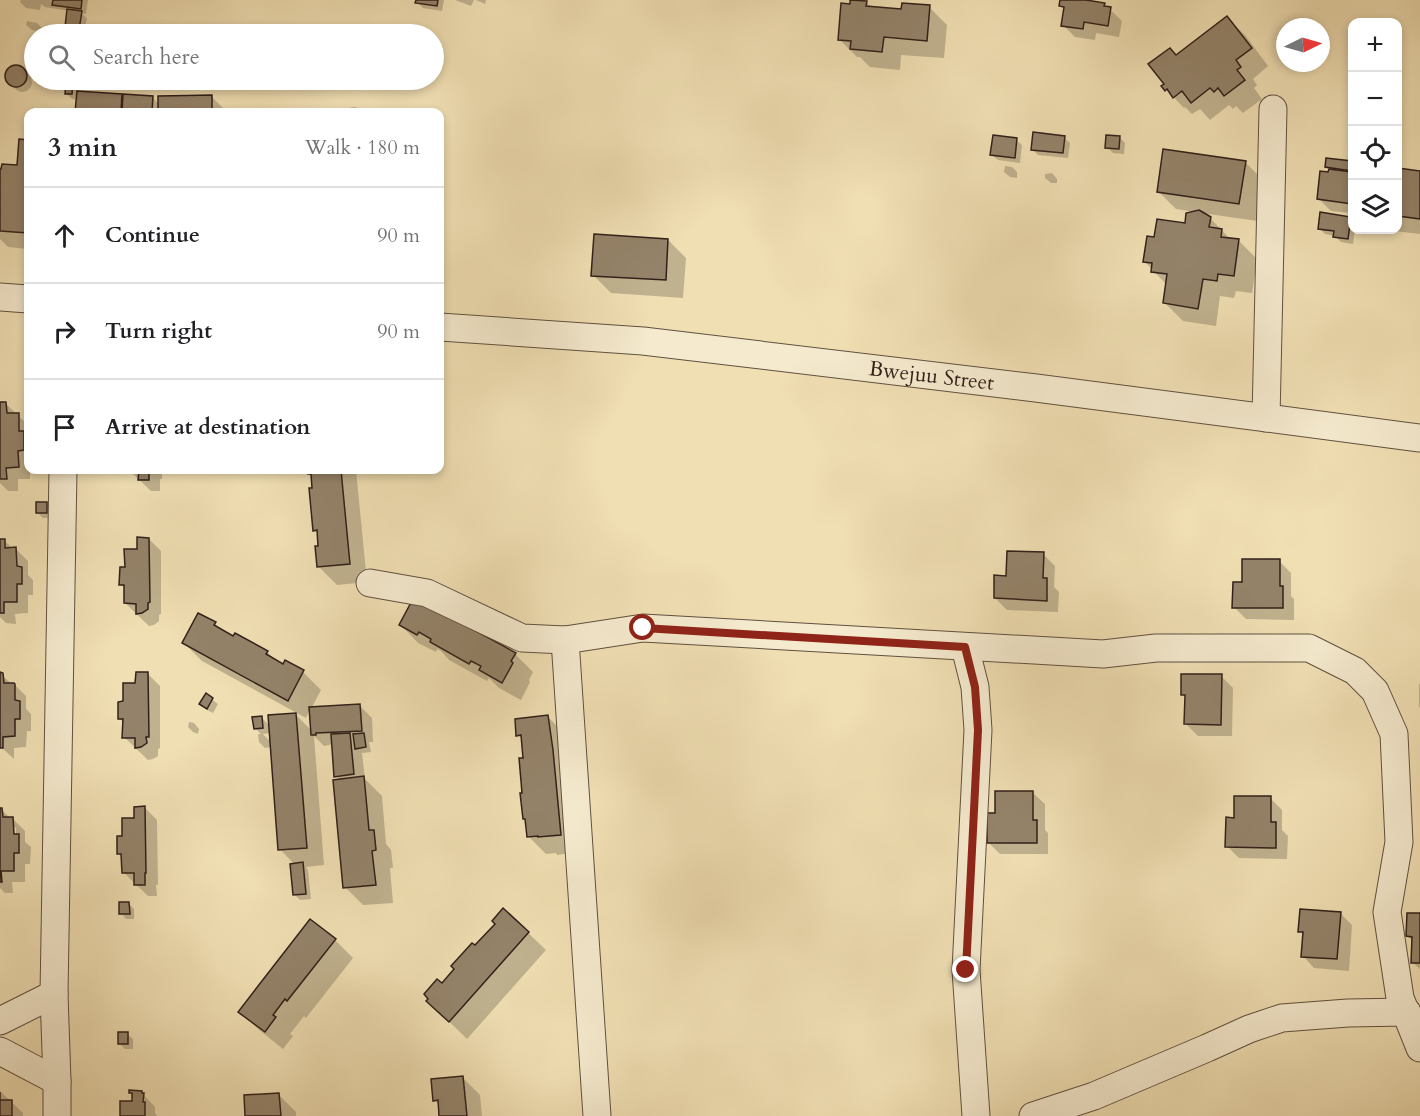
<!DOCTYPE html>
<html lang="en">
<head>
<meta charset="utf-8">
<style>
	:root { --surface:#fff; --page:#f2f2f2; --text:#202124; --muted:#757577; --line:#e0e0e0 }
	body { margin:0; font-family:Cardo,serif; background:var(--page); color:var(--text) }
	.controls { position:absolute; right:18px; top:18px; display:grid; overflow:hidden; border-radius:12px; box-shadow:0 3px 9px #0003 }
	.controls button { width:54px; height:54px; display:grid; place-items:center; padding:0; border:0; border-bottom:2px solid var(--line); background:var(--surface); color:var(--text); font:30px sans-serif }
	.compass { position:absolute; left:1276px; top:18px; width:54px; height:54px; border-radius:50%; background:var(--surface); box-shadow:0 3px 9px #0003; rotate:85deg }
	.stop { position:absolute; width:18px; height:18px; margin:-14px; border:4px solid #8f2418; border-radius:50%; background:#fff }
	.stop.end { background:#8f2418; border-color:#fff; box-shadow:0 2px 6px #0008 }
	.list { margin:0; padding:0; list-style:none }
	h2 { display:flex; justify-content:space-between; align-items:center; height:78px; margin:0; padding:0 24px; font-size:26px }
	h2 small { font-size:20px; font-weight:400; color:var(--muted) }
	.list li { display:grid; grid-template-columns:39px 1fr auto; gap:18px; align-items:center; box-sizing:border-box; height:96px; padding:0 24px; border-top:2px solid var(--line) }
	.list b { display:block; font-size:22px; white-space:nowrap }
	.list em { font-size:20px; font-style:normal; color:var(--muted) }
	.icon { flex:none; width:33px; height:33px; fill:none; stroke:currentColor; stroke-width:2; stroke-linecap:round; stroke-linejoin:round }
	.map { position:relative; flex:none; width:1420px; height:1116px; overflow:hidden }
	.search { position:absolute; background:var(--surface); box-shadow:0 3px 9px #0003; left:24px; top:24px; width:420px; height:66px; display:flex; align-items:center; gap:15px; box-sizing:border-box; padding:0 21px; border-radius:33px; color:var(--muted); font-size:22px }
	.panel { position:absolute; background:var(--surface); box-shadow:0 3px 9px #0003; left:24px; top:108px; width:420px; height:366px; border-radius:12px }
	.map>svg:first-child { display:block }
	.shadow { fill:#0003; fill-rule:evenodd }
	.building { fill:#94836a; stroke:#31201a; stroke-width:1.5 }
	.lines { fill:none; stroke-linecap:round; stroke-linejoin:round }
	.minor-casing { stroke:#615040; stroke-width:29 }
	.minor { stroke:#f5eace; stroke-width:27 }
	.route { stroke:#8f2418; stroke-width:8 }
	.labels { text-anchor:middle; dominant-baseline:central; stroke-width:4.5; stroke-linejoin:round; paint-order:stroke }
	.street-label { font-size:21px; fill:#31201a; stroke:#f5eace }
</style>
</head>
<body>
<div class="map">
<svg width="1420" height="1116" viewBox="0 0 1420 1116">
	<rect width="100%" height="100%" fill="#f0dfb3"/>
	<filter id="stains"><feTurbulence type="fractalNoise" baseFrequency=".00333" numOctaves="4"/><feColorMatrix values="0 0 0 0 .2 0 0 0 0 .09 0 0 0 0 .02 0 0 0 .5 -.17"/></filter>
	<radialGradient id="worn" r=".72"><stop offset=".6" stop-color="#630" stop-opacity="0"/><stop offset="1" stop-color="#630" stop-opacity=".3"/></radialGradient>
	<!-- shadow -->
	<g class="shadow">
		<polygon points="21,0 88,0 86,14 81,13 87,18 84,34 76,33 77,34 67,34 73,34 66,27 69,11 45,7 41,4 40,10 26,8 20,2"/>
		<polygon points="417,0 444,0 442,11 423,8 417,2"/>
		<polygon points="455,0 474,0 471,6"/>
		<polygon points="476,0 486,0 485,4"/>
		<polygon points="1062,0 1077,0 1104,4 1122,21 1119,37 1096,33 1095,40 1075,37 1063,25 1065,10 1061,5"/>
		<polygon points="866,2 872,8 902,11 929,7 947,25 944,58 901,55 900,70 870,67 860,57 857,57 839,39 851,6"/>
		<polygon points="1227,18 1245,35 1268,66 1253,79 1257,85 1254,88 1262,99 1243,113 1236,106 1233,109 1229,105 1210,120 1200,109 1192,114 1185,107 1184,108 1163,86 1177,57"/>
		<polygon points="27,21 37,23 42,28 42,32 32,30 26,25"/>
		<polygon points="16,66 21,67 31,77 32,83 31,87 27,91 22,92 18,91 7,81 6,76 7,71 11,67"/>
		<polygon points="66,80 79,80 78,92 121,95 124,98 152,97 160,105 211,96 223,108 223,112 78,112 78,99 72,99 66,93"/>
		<polygon points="356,107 361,112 348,112 348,108"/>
		<polygon points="1064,138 1070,143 1068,158 1038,155 1032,149"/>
		<polygon points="1120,138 1125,143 1124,154 1113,153 1107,147"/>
		<polygon points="1016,140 1022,145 1020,163 998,160 992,155"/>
		<polygon points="20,141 28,141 28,249 8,247 0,239 0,167 3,170 19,167"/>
		<polygon points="1327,160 1352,163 1352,213 1331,211 1319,199 1330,174 1330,171 1326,167"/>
		<polygon points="1246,163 1264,181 1257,221 1202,213 1210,218 1231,240 1239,241 1257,259 1252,293 1236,291 1234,298 1220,296 1216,326 1183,321 1165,303 1167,285 1144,261 1156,239 1186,225 1195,212 1176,209 1158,191"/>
		<polygon points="1005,166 1012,167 1017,172 1017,178 1010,177 1004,172"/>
		<polygon points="1398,169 1420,172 1420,234 1386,230 1398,230"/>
		<polygon points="1052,173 1057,179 1057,183 1051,183 1045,178 1045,174"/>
		<polygon points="1350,218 1352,220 1352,230 1355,230 1353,244 1341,242 1335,236 1325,234 1320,229"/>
		<polygon points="668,240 686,258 683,298 611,293 593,275"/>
		<polygon points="0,404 6,404 28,425 28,470 30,470 30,479 18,479 18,491 8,491 0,483"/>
		<polygon points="129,470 162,470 162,479 160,479 160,491 151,491"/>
		<polygon points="309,470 356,470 367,582 337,585 319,567 320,547 319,535 314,530 314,489 313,477 309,473"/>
		<polygon points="47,503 52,509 52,518 43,518 38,513"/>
		<polygon points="149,539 161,551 161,614 159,615 159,621 154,625 149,626 125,603 125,589 121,584 126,569 138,551"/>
		<polygon points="4,540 13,549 16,549 28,561 28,575 33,580 33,595 28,595 28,613 15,614 16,624 6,623 0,617 0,541"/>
		<polygon points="1043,554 1055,566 1054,587 1059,592 1058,612 1007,610 995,598 1007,577"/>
		<polygon points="1279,561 1291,573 1291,596 1294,599 1294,620 1246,619 1234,607 1243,583"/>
		<path d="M215,624L224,633L234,638L235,635L267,652L277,662L303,672L321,690L311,709L360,706L372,718L373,742H369L371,752L362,753L365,779L382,796L386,844L391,850L393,868H390L393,903L363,905L345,887L340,780L336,776L333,744L324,746L314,736L324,865L306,867L308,870L311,899L300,900L294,894L295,865L280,849L272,747L265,748L259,742L258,734H261L255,728L261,717L270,726L296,715L312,731L310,709L306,718L202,661L184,643ZM271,733V742L263,734Z"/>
		<polygon points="401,625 515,654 533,672 529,680 530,682 521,700 499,688 489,678 487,681 449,660 441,651 437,649 436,652 418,643"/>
		<polygon points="0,674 12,684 14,684 26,696 26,709 31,714 31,731 27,731 26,747 14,748 14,759 0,746"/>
		<polygon points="148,674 160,686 160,748 158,749 158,756 153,759 148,760 124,737 124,723 119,718 125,702 137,685"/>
		<polygon points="1221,676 1233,688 1232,736 1198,736 1186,724 1187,698 1183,694"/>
		<polygon points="1419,684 1420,684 1420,708 1419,707"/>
		<polygon points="206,695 218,704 213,713 207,710 201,704"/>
		<polygon points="548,717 566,735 578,852 557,855 556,853 546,854 528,836 527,821 524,818 525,759 523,740 518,735"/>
		<polygon points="189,722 194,723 199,729 198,734 193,732 188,727"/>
		<polygon points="1033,793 1045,804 1045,830 1048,833 1048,854 1000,854 988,842 997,815"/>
		<polygon points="1270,798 1282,810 1282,830 1288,836 1287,859 1239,858 1227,846 1235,819"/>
		<polygon points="145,808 157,820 158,885 156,885 157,896 148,896 123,872 123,858 119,854 123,838"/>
		<path d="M0,810H2L11,819H13L25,831V842L31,847L30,864H25V882H12L13,893H5L0,888ZM12,825L16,828V841L13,842Z"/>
		<polygon points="128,903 134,909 134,919 126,919 121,913"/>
		<polygon points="504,910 546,950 467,1039 428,1001 497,924"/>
		<polygon points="1340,913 1352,925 1349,971 1314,968 1303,956 1304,935 1300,931"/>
		<polygon points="1420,915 1420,969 1412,962 1413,941 1408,936"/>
		<polygon points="335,940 353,958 306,1018 304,1016 290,1034 293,1036 283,1049 258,1029 240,1011"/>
		<polygon points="127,1034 133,1039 133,1049 125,1049 119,1043"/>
		<polygon points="462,1077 480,1095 482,1116 441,1116 440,1106 435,1101"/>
		<polygon points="0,1091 23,1113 23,1116 0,1116"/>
		<polygon points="141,1092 155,1107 155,1113 157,1116 121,1116"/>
		<polygon points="278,1094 296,1112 296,1116 247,1116"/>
	</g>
	<!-- building -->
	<g class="building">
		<polygon points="53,0 82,0 81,9 52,5"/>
		<polygon points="416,0 438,0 437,6 415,3"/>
		<polygon points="850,0 867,1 866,6 901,9 902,3 930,5 927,41 884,37 882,52 850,49 851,41 838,40 841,3 850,4"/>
		<polygon points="1060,0 1086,0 1105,3 1104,6 1111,7 1108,26 1084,22 1083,29 1061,26 1064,7 1059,6"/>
		<polygon points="67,9 82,11 79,30 65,27"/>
		<polygon points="1227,16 1252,48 1236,60 1241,67 1237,70 1245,80 1224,96 1218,88 1214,92 1210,88 1191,103 1182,91 1173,98 1167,89 1165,91 1161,86 1164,84 1148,64 1170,48 1176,55"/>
		<circle cx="16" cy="76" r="11"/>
		<polygon points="66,80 73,80 72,94 65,94"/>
		<polygon points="77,91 122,94 121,112 75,112"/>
		<polygon points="123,94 153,96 152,112 122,112"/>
		<polygon points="212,95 212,112 158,112 158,96"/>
		<polygon points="1033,132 1065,136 1063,153 1031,150"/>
		<polygon points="993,135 1017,138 1015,158 990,155"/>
		<polygon points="1106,135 1120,136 1119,149 1105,148"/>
		<polygon points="19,139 28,140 28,233 0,231 0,169 1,169 2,164 17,165"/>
		<polygon points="1163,149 1246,161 1239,204 1157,192"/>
		<polygon points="1326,158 1352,161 1352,171 1325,167"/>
		<polygon points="1398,168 1420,171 1420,219 1398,216"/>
		<polygon points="1329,169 1352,172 1352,204 1317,199 1320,171 1328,172"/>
		<polygon points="1199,210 1211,217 1209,227 1222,229 1221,237 1239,239 1234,276 1218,274 1217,281 1203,279 1198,309 1163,303 1167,274 1151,272 1152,263 1143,262 1147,236 1154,237 1157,219 1185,223 1186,213"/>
		<polygon points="1320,212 1351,217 1348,239 1333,237 1334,231 1318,229"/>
		<polygon points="594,234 668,239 666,280 591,276"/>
		<polygon points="0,402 6,402 7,413 19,413 19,431 24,431 24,450 18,451 19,467 6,468 7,479 0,479"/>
		<polygon points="139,470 149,470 149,480 138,480"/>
		<polygon points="308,470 341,470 350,564 317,567 315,546 318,546 317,530 313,531 309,488 312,488 311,474 308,474"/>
		<rect x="36" y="502" width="11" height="11"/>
		<polygon points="137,537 149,538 150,602 148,603 148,609 142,613 136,614 136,604 124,603 124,585 119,585 120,567 125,567 124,549 137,549"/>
		<polygon points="0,539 5,539 5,548 16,547 17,566 22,567 22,584 17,584 17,602 4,602 4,613 0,613"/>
		<polygon points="1007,551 1044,552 1043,578 1047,578 1047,601 994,598 994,575 1006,576"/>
		<polygon points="1242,559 1280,559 1280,586 1283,586 1283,608 1232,608 1233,582 1242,582"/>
		<polygon points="414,597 516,653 511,661 513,663 502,683 479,670 481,666 471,661 469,664 430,642 431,639 419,632 417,635 399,625"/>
		<polygon points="198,613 216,622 214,625 233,636 235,633 268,651 266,654 283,664 285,660 304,670 288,701 182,643"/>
		<polygon points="0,672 3,673 4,683 14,683 15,684 15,700 20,701 20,719 15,719 15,736 3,737 3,748 0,748"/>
		<polygon points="136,672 148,672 149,737 146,737 147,743 141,747 135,748 135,738 122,738 123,719 118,719 118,702 123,701 123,683 135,683"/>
		<polygon points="1181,674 1222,674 1221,725 1184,724 1185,695 1181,695"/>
		<polygon points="206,693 213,698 207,709 199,704"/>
		<polygon points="360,704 362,731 316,733 316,735 311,735 309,707"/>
		<polygon points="296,713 307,848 278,850 268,715"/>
		<polygon points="548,715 553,750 561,835 538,837 538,836 527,837 525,819 523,819 520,793 522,793 519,758 523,758 521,735 516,736 515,719"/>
		<polygon points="262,716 263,728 254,729 252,717"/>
		<polygon points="350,733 354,774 334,777 331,734"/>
		<polygon points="364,733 366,747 355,749 353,734"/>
		<polygon points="364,776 369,830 374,830 376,850 372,851 376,885 343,888 333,780"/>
		<polygon points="995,791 1033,791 1033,820 1037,820 1037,843 987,843 987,813 995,813"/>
		<polygon points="1234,796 1271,796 1271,822 1276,822 1276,848 1225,847 1226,817 1234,818"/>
		<polygon points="145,806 146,873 145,873 145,885 134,885 134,873 122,873 121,854 117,854 117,836 122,836 122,818 134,818 134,807"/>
		<polygon points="0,808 2,808 3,817 13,817 14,834 19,834 19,853 14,853 14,871 1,871 2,882 0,882"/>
		<polygon points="303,862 306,894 293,895 290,864"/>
		<polygon points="119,902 129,902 130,914 119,914"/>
		<polygon points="503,908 529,932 449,1022 426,1001 428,999 424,994 437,979 442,983 454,969 451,966 472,943 475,945 495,924 492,921"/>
		<polygon points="1300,909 1341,912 1337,959 1301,957 1303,932 1298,932"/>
		<polygon points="1407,913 1420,913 1420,963 1411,963 1412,937 1406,936"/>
		<polygon points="310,919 336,939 287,1001 285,999 273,1015 276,1017 265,1032 238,1012"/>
		<rect x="118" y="1032" width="10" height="12"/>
		<polygon points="463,1076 467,1116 439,1116 438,1100 433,1101 431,1079"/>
		<polygon points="129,1090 142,1091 142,1093 144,1093 143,1102 145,1102 145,1116 120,1116 120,1101 132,1101 132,1093 129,1093"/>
		<polygon points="0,1092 0,1100 12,1100 12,1116 0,1116"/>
		<polygon points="279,1093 281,1116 245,1116 244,1095"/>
	</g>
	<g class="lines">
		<defs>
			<g id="minor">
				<polyline points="0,297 28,299"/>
				<path id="s1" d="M440,327L643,341L1036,388L1420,438"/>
				<polyline points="1266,418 1273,109"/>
				<polyline points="370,583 427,593 522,638 565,640 643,628 1103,654 1156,648 1309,648 1355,671 1375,691 1394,734 1399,842 1387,912 1400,998 1420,1048"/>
				<polyline points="565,640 597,1116"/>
				<polyline points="965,647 975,687 978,730 966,970 976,1116"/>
				<polyline points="0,1021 54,994"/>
				<polyline points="0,1051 57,1081"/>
				<polyline points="57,1116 57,1081 54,994 63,470"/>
				<polyline points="1033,1116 1094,1096 1207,1048 1249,1029 1282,1018 1348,1013 1407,1012"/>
			</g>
		</defs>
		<!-- minor casing -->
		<use href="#minor" class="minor-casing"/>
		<!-- minor -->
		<use href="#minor" class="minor"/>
	</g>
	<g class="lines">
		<!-- route -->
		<polyline class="route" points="643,628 965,647 975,687 978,730 966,970"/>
	</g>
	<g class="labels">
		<!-- street labels -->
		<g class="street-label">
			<text stroke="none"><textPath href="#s1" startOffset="494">Bwejuu Street</textPath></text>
		</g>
	</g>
	<rect width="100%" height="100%" filter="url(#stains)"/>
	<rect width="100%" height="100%" fill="url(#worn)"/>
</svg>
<div class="controls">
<button>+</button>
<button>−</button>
<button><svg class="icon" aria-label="locate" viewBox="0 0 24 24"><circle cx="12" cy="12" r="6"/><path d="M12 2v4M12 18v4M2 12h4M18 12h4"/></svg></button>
<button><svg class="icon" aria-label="layers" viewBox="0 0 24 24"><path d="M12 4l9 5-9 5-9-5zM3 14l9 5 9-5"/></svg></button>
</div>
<svg class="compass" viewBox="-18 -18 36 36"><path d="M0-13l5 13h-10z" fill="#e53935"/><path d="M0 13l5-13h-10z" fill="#757577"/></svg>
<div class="stop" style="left:643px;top:628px"></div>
<div class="stop end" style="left:966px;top:970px"></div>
<div class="search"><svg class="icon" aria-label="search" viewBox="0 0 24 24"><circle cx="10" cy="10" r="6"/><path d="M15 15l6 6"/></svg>Search here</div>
<section class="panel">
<h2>3 min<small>Walk · 180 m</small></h2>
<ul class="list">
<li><svg class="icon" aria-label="ahead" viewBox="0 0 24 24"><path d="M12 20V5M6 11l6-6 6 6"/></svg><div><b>Continue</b></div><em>90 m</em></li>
<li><svg class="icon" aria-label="right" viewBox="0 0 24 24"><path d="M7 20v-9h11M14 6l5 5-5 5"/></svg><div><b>Turn right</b></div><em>90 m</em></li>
<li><svg class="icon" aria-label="arrive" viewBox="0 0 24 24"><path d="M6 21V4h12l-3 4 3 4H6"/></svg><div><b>Arrive at destination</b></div></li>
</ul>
</section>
</div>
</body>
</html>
